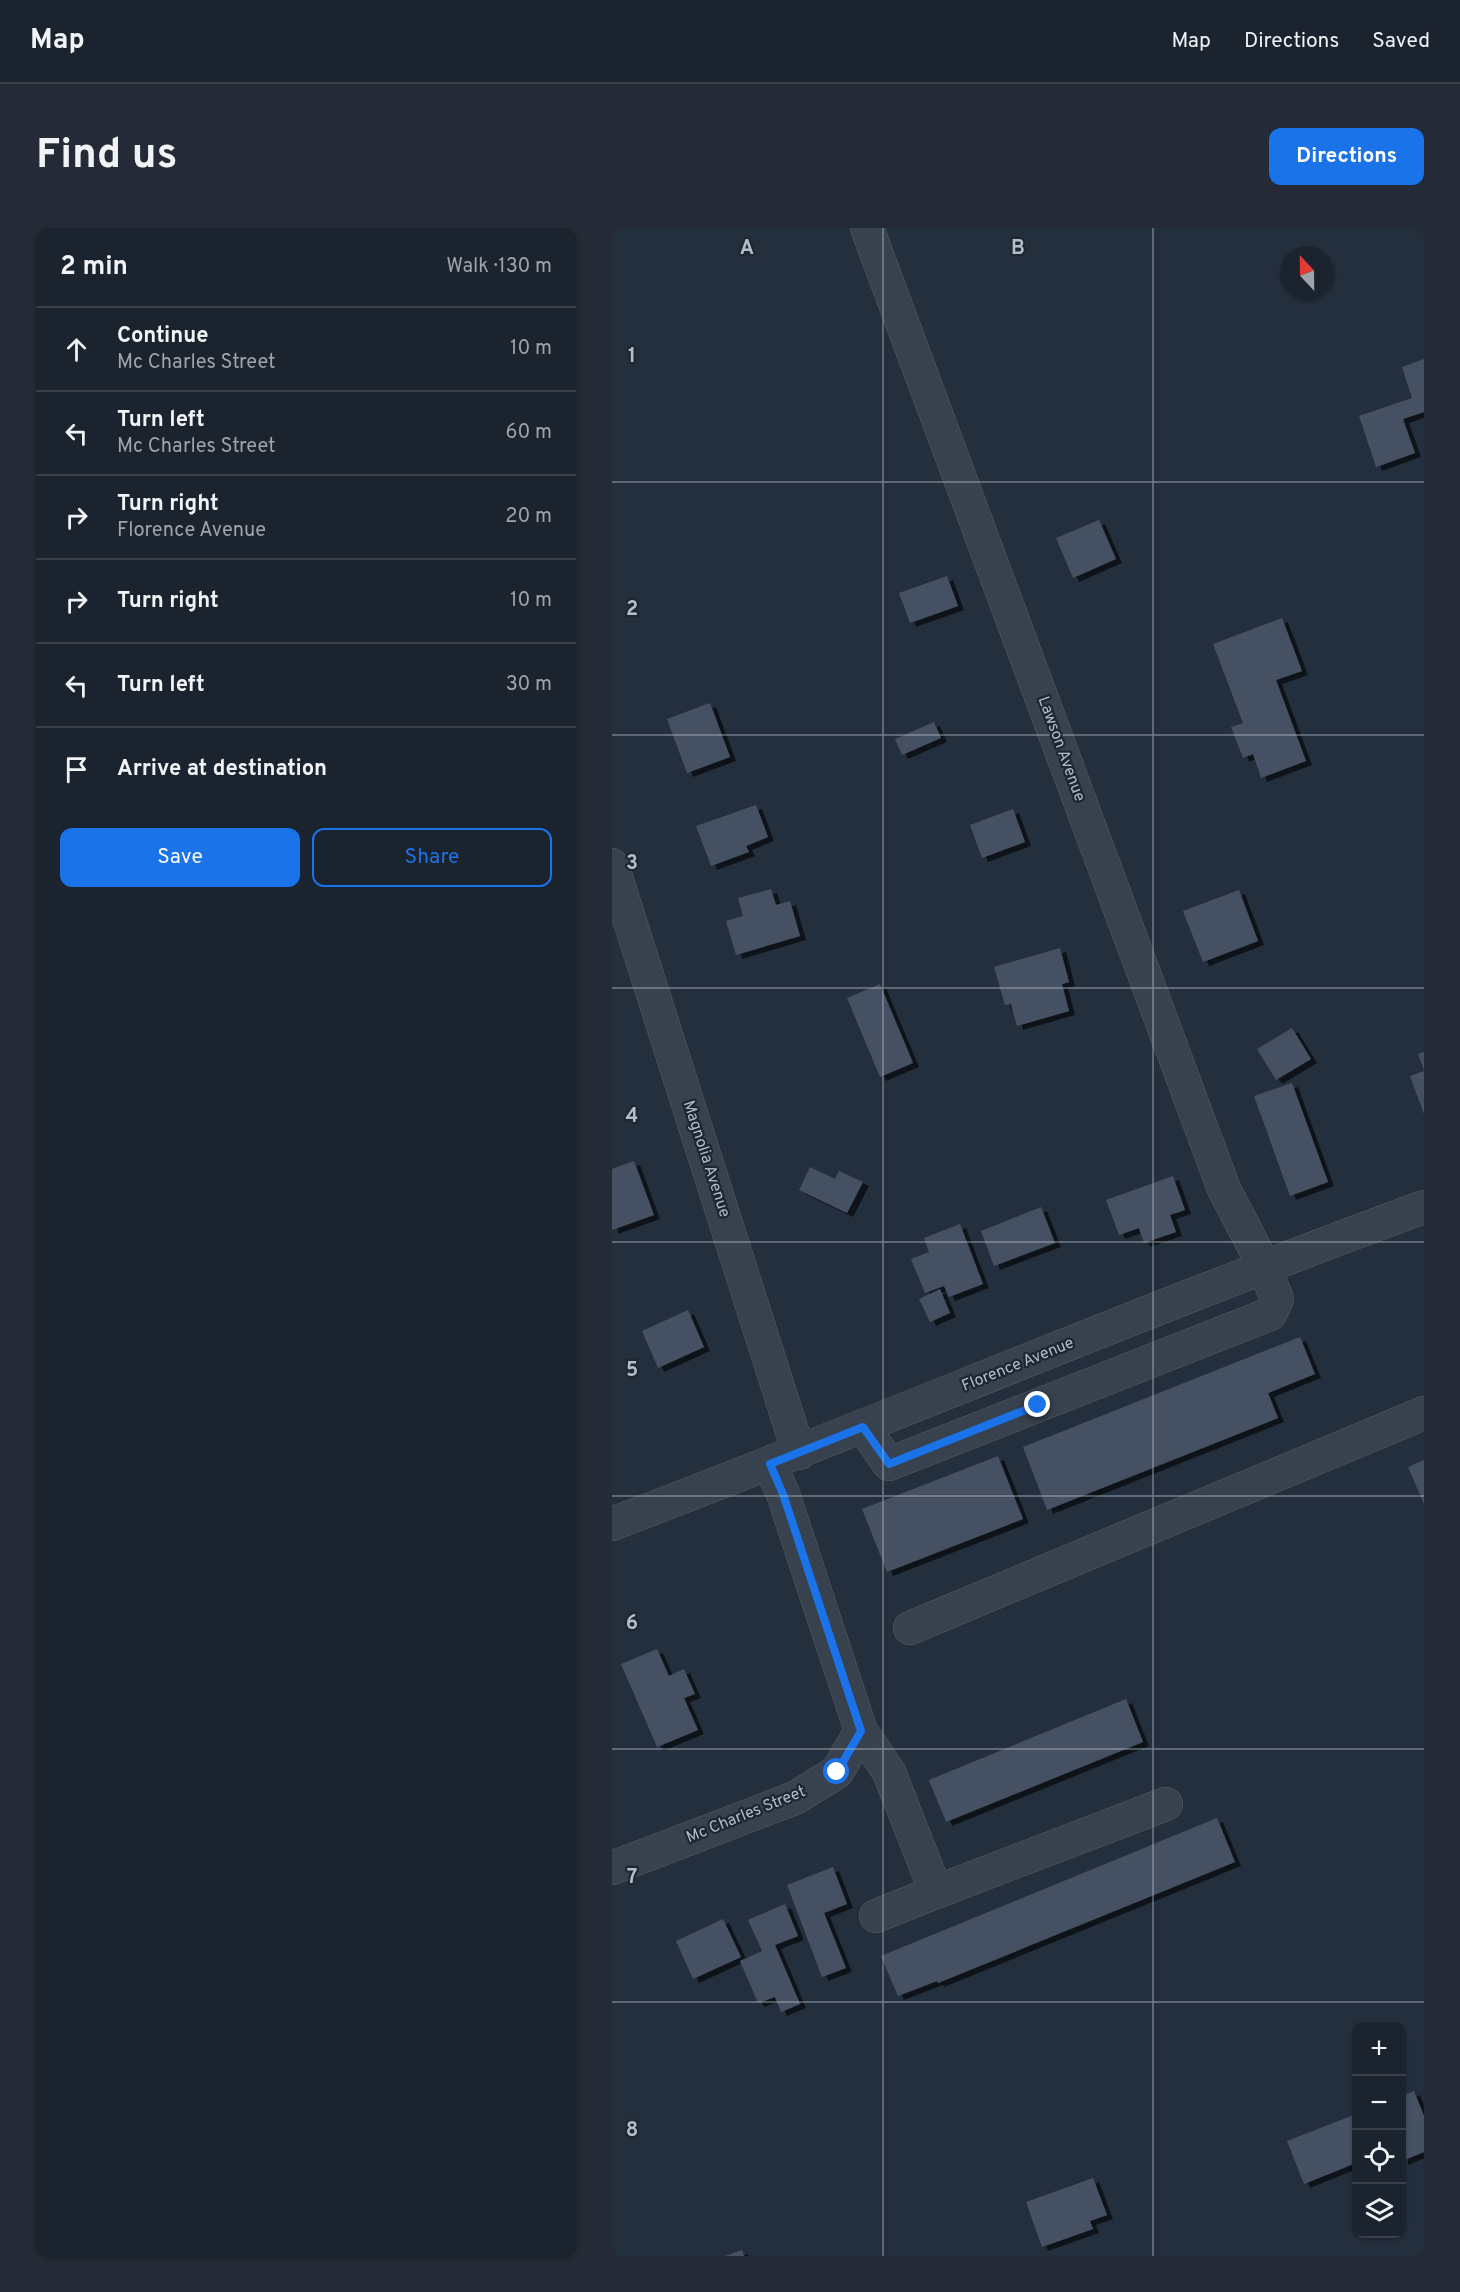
<!DOCTYPE html>
<html lang="en">
<head>
<meta charset="utf-8">
<style>
	:root { --surface:#1b232e; --page:#242b36; --text:#f1f3f6; --muted:#a0a4aa; --line:#39404a; --accent:#1a73e8 }
	body { margin:0; font-family:Overpass,sans-serif; background:var(--page); color:var(--text) }
	.controls { position:absolute; right:18px; bottom:18px; display:grid; overflow:hidden; border-radius:12px; box-shadow:0 2px 4px #0004 }
	.controls button { width:54px; height:54px; display:grid; place-items:center; padding:0; border:0; border-bottom:2px solid var(--line); background:var(--surface); color:var(--text); font:30px sans-serif }
	.compass { position:absolute; left:668px; top:18px; width:54px; height:54px; border-radius:50%; background:var(--surface); box-shadow:0 2px 4px #0004; rotate:338deg }
	.stop { position:absolute; width:18px; height:18px; margin:-14px; border:4px solid #1a73e8; border-radius:50%; background:#fff }
	.stop.end { background:#1a73e8; border-color:#fff; box-shadow:0 2px 6px #0008 }
	.list { margin:0; padding:0; list-style:none }
	h2 { display:flex; justify-content:space-between; align-items:center; height:78px; margin:0; padding:0 24px; font-size:26px }
	h2 small { font-size:20px; font-weight:400; color:var(--muted) }
	.list li { display:grid; grid-template-columns:39px 1fr auto; gap:18px; align-items:center; box-sizing:border-box; height:84px; padding:0 24px; border-top:2px solid var(--line) }
	.list b { display:block; font-size:22px; white-space:nowrap }
	.list p { margin:0; font-size:20px; white-space:nowrap; color:var(--muted) }
	.list em { font-size:20px; font-style:normal; color:var(--muted) }
	.actions { display:flex; gap:12px; padding:18px 24px }
	.actions a { flex:1; padding:14px 0; border:2px solid var(--accent); border-radius:12px; text-align:center; font-size:21px; color:var(--accent) }
	.actions .main { background:var(--accent); color:#fff }
	.icon { flex:none; width:33px; height:33px; fill:none; stroke:currentColor; stroke-width:2; stroke-linecap:round; stroke-linejoin:round }
	.map { position:relative; flex:none; width:812px; height:2028px; overflow:hidden; border-radius:12px }
	header { display:flex; align-items:center; gap:36px; box-sizing:border-box; height:84px; padding:0 30px; background:var(--surface); border-bottom:2px solid var(--line) }
	header strong { font-size:28px }
	nav { display:flex; gap:33px; margin-inline-start:auto; font-size:21px }
	.intro { display:flex; align-items:center; justify-content:space-between; box-sizing:border-box; height:144px; padding:0 36px }
	h1 { margin:0; font-size:42px }
	.button { padding:15px 27px; border-radius:12px; background:var(--accent); color:#fff; font-size:21px; font-weight:700 }
	main { display:flex; gap:36px; padding:0 36px }
	aside { flex:1; background:var(--surface); border-radius:12px; box-shadow:0 2px 4px #0004 }
	.map>svg:first-child { display:block }
	.building { fill:#455162; filter:url(#shadow) }
	.lines { fill:none; stroke-linecap:round; stroke-linejoin:round }
	.minor-casing { stroke:#565f6c; stroke-width:34 }
	.minor { stroke:#38414e; stroke-width:33 }
	.route { stroke:#1a73e8; stroke-width:8 }
	.grid { fill:none; stroke:#b4bcc9; stroke-width:1.5; stroke-opacity:0.55 }
	.labels { text-anchor:middle; dominant-baseline:central; stroke-width:4.5; stroke-linejoin:round; paint-order:stroke }
	.street-label { font-size:16px; fill:#b4bcc9; stroke:#1d2633 }
	.grid-label { font-size:20px; text-anchor:middle; font-weight:bold; fill:#b4bcc9; stroke:#1d2633; stroke-width:4.5; stroke-linejoin:round; paint-order:stroke }
</style>
</head>
<body>
<header>
<strong>Map</strong>
<nav><a>Map</a><a>Directions</a><a>Saved</a></nav>
</header>
<div class="intro"><h1>Find us</h1><a class="button">Directions</a></div>
<main>
<aside>
<h2>2 min<small>Walk · 130 m</small></h2>
<ul class="list">
<li><svg class="icon" aria-label="ahead" viewBox="0 0 24 24"><path d="M12 20V5M6 11l6-6 6 6"/></svg><div><b>Continue</b><p>Mc Charles Street</p></div><em>10 m</em></li>
<li><svg class="icon" aria-label="left" viewBox="0 0 24 24"><path d="M17 20v-9H6M10 6l-5 5 5 5"/></svg><div><b>Turn left</b><p>Mc Charles Street</p></div><em>60 m</em></li>
<li><svg class="icon" aria-label="right" viewBox="0 0 24 24"><path d="M7 20v-9h11M14 6l5 5-5 5"/></svg><div><b>Turn right</b><p>Florence Avenue</p></div><em>20 m</em></li>
<li><svg class="icon" aria-label="right" viewBox="0 0 24 24"><path d="M7 20v-9h11M14 6l5 5-5 5"/></svg><div><b>Turn right</b></div><em>10 m</em></li>
<li><svg class="icon" aria-label="left" viewBox="0 0 24 24"><path d="M17 20v-9H6M10 6l-5 5 5 5"/></svg><div><b>Turn left</b></div><em>30 m</em></li>
<li><svg class="icon" aria-label="arrive" viewBox="0 0 24 24"><path d="M6 21V4h12l-3 4 3 4H6"/></svg><div><b>Arrive at destination</b></div></li>
</ul>
<div class="actions"><a class="main">Save</a><a>Share</a></div>
</aside>
<div class="map">
<svg width="812" height="2028" viewBox="0 0 812 2028">
	<defs>
		<filter id="shadow"><feDropShadow dx="6" dy="4" stdDeviation="0" flood-color="#0009"/></filter>
	</defs>
	<rect width="100%" height="100%" fill="#242f3e"/>
	<!-- building -->
	<g class="building">
		<polygon points="812,131 812,184 791,191 803,225 764,239 747,188 800,170 790,139"/>
		<polygon points="487,292 504,331 461,350 444,310"/>
		<polygon points="335,348 346,378 298,395 287,365"/>
		<polygon points="670,390 690,443 664,452 694,533 649,550 641,526 631,530 619,499 631,495 601,416"/>
		<polygon points="98,475 118,529 75,545 55,491"/>
		<polygon points="322,494 329,510 290,527 283,511"/>
		<polygon points="144,577 156,609 134,618 137,624 99,638 84,598"/>
		<polygon points="401,581 413,614 370,630 358,597"/>
		<polygon points="159,661 164,677 178,673 188,708 124,727 114,693 131,688 126,670"/>
		<polygon points="627,662 646,713 591,734 571,683"/>
		<polygon points="448,720 457,754 450,756 457,783 405,798 399,776 393,777 382,739"/>
		<polygon points="268,756 301,835 268,849 235,770"/>
		<polygon points="680,800 699,831 664,852 645,821"/>
		<polygon points="812,824 812,842 806,826"/>
		<polygon points="812,843 812,886 798,848"/>
		<polygon points="680,855 716,954 678,968 642,868"/>
		<polygon points="22,933 42,987 0,1002 0,941"/>
		<polygon points="198,939 223,951 227,943 251,954 235,985 187,962"/>
		<polygon points="561,948 573,982 558,987 564,1004 532,1015 527,1000 507,1007 494,972"/>
		<polygon points="429,979 443,1015 382,1038 369,1003"/>
		<polygon points="348,996 371,1056 337,1069 332,1058 313,1065 299,1031 317,1024 312,1010"/>
		<polygon points="328,1061 338,1085 318,1094 307,1071"/>
		<polygon points="76,1082 92,1119 46,1140 30,1103"/>
		<polygon points="688,1109 703,1146 656,1165 666,1190 435,1282 411,1219"/>
		<polygon points="386,1228 411,1291 275,1344 250,1281"/>
		<polygon points="812,1232 812,1276 796,1239"/>
		<polygon points="45,1421 57,1448 72,1441 83,1466 72,1470 86,1502 45,1519 9,1436"/>
		<polygon points="514,1471 531,1514 334,1594 317,1552"/>
		<polygon points="605,1590 623,1634 326,1755 325,1753 286,1768 269,1728"/>
		<polygon points="221,1639 235,1676 212,1685 234,1740 210,1749 175,1657"/>
		<polygon points="173,1676 186,1708 163,1717 188,1776 169,1784 163,1769 146,1775 128,1733 150,1723 136,1692"/>
		<polygon points="111,1691 129,1729 81,1751 64,1713"/>
		<polygon points="802,1863 812,1888 812,1924 790,1933 790,1868"/>
		<polygon points="744,1886 744,1935 692,1956 675,1913"/>
		<polygon points="481,1950 495,1987 478,1993 481,2001 430,2019 414,1974"/>
		<polygon points="130,2022 132,2028 113,2028"/>
	</g>
	<g class="lines">
		<defs>
			<g id="minor">
				<polyline points="0,637 187,1225"/>
				<polyline points="251,1199 277,1236 658,1086 665,1071 652,1038 612,961 255,0"/>
				<path d="M0,1296C271,1193 539,1079 812,979"/>
				<polyline points="298,1400 812,1185"/>
				<polyline points="249,1503 277,1544 324,1664 554,1576"/>
				<polyline points="0,1640 183,1570 225,1544 249,1503 171,1266 158,1236"/>
				<polyline points="264,1688 324,1664"/>
			</g>
		</defs>
		<!-- minor casing -->
		<use href="#minor" class="minor-casing"/>
		<!-- minor -->
		<use href="#minor" class="minor"/>
	</g>
	<g class="lines">
		<!-- route -->
		<polyline class="route" points="225,1544 249,1503 171,1266 158,1236 251,1199 277,1236 426,1177"/>
	</g>
	<!-- grid -->
	<path class="grid" d="M271,0V2028M541,0V2028M0,254H812M0,507H812M0,760H812M0,1014H812M0,1268H812M0,1521H812M0,1774H812"/>
	<g class="labels">
		<!-- street labels -->
		<g class="street-label">
			<text transform="translate(449 521) rotate(70)">Lawson Avenue</text>
			<text transform="translate(94 931) rotate(72)">Magnolia Avenue</text>
			<text transform="translate(406 1137) rotate(-22)">Florence Avenue</text>
			<text transform="translate(134 1587) rotate(-22)">Mc Charles Street</text>
		</g>
	</g>
	<g class="grid-label">
		<text x="135" y="26">A</text>
		<text x="406" y="26">B</text>
		<text x="20" y="134">1</text>
		<text x="20" y="387">2</text>
		<text x="20" y="641">3</text>
		<text x="20" y="894">4</text>
		<text x="20" y="1148">5</text>
		<text x="20" y="1401">6</text>
		<text x="20" y="1655">7</text>
		<text x="20" y="1908">8</text>
	</g>
</svg>
<div class="controls">
<button>+</button>
<button>−</button>
<button><svg class="icon" aria-label="locate" viewBox="0 0 24 24"><circle cx="12" cy="12" r="6"/><path d="M12 2v4M12 18v4M2 12h4M18 12h4"/></svg></button>
<button><svg class="icon" aria-label="layers" viewBox="0 0 24 24"><path d="M12 4l9 5-9 5-9-5zM3 14l9 5 9-5"/></svg></button>
</div>
<svg class="compass" viewBox="-18 -18 36 36"><path d="M0-13l5 13h-10z" fill="#e53935"/><path d="M0 13l5-13h-10z" fill="#a0a4aa"/></svg>
<div class="stop" style="left:225px;top:1544px"></div>
<div class="stop end" style="left:426px;top:1177px"></div>
</div>
</main>
</body>
</html>
